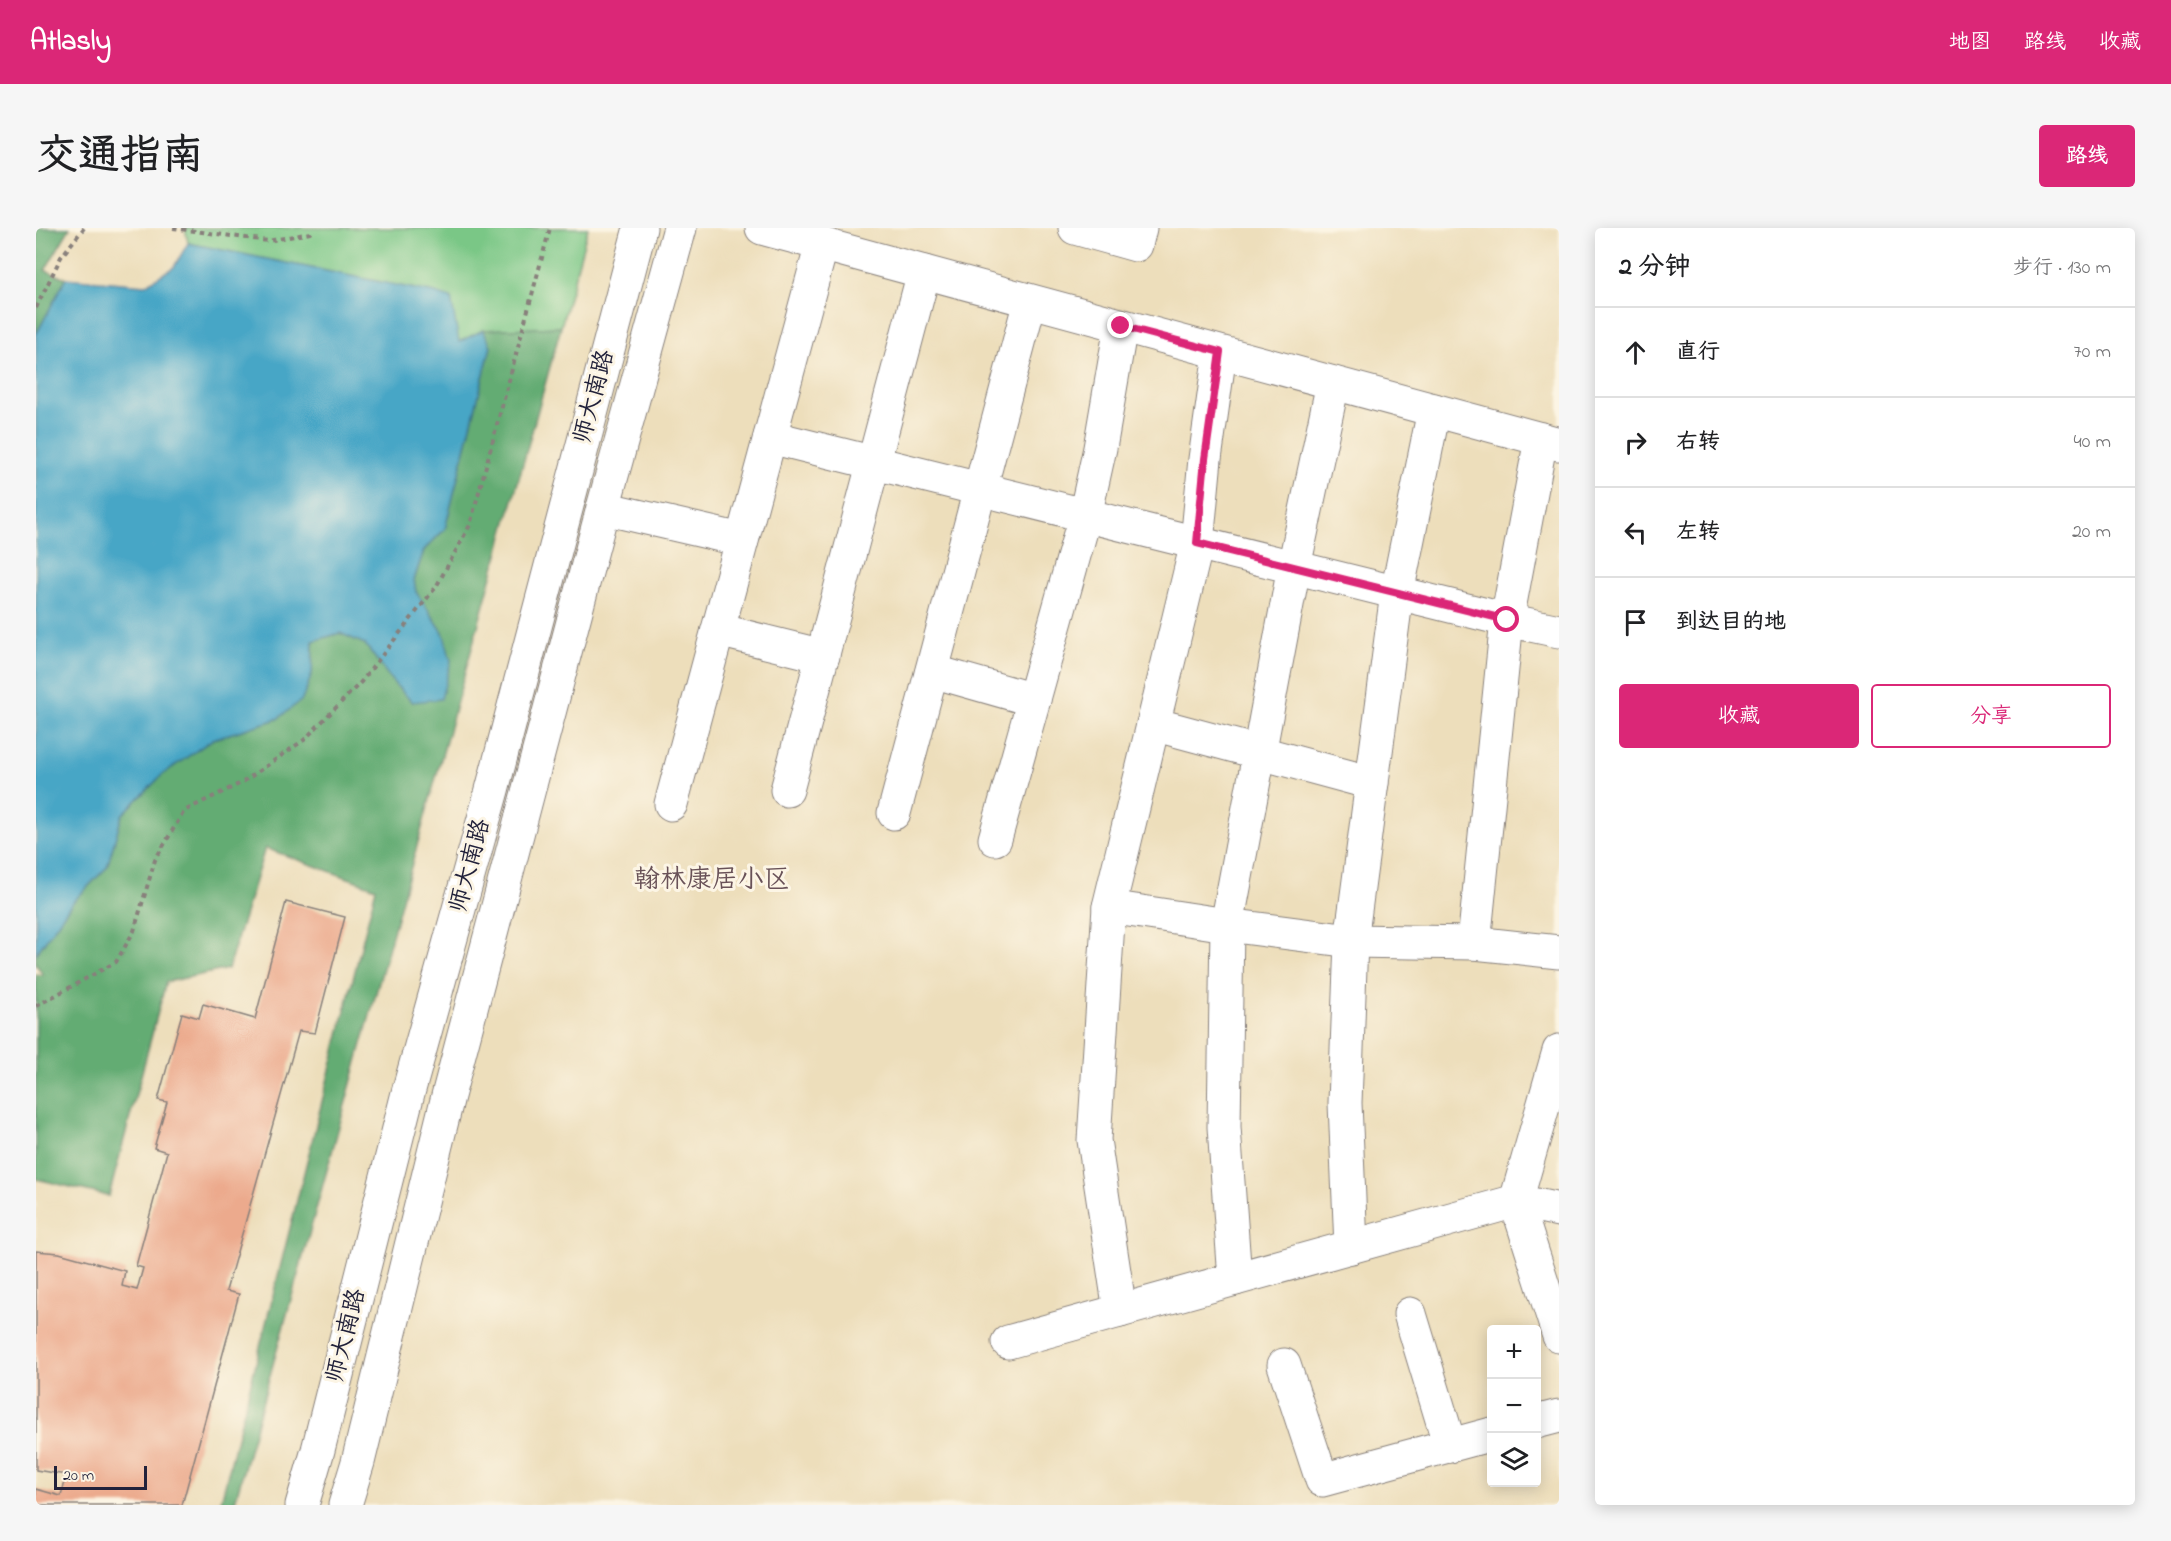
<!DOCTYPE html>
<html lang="zh">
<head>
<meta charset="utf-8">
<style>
	:root { --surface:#fff; --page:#f6f6f6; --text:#202124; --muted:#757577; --line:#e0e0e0; --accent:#db2777 }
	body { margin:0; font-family:"Indie Flower","LXGW WenKai TC",sans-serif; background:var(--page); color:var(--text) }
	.controls { position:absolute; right:18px; bottom:18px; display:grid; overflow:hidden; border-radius:6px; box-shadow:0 3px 15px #0003 }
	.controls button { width:54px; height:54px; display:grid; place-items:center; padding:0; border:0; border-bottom:2px solid var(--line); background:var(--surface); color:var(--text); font:30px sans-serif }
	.scale { position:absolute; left:18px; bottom:15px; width:93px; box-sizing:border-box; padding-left:6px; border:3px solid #22223b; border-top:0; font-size:16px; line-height:21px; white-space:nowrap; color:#22223b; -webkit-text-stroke:4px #fcf5e5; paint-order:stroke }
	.stop { position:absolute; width:18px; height:18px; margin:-14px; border:4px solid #db2777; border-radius:50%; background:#fff }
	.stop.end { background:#db2777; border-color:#fff; box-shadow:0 2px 6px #0008 }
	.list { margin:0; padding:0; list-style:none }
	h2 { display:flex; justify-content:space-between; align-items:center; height:78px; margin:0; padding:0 24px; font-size:26px }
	h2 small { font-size:20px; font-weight:400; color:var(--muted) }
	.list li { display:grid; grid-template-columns:39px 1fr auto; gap:18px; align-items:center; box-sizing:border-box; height:90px; padding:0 24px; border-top:2px solid var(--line) }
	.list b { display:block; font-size:22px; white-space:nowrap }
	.list em { font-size:20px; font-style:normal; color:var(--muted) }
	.actions { display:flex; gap:12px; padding:18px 24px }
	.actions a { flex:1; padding:14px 0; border:2px solid var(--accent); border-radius:6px; text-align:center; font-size:21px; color:var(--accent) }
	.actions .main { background:var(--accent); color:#fff }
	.icon { flex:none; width:33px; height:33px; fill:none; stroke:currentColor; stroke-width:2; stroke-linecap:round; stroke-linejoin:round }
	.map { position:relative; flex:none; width:1523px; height:1277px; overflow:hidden; border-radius:6px }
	header { display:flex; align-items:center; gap:36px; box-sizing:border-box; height:84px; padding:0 30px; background:var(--accent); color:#fff }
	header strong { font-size:28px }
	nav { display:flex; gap:33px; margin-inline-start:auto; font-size:21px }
	.intro { display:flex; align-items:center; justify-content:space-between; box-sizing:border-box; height:144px; padding:0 36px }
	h1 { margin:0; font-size:42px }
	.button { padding:15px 27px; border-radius:6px; background:var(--accent); color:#fff; font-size:21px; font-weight:700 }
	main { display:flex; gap:36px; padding:0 36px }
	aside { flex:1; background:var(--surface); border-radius:6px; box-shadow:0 3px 15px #0003 }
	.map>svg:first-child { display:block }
	.green { fill:#7ac786; stroke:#4e7460; stroke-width:1.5 }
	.forest { fill:#63ac73; stroke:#426757; stroke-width:1.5 }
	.water { fill:#47a6c6; stroke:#346480; stroke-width:1.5 }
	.building { fill:#ecaa8d }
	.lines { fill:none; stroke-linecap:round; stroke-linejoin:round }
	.street-casing { stroke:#88807b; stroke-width:35 }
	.secondary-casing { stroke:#88807b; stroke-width:35 }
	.path { stroke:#88807b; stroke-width:4; stroke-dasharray:4.5 4.5; stroke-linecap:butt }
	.street { stroke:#fff; stroke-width:33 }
	.secondary { stroke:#fff; stroke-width:33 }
	.route { stroke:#db2777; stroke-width:8 }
	.labels { text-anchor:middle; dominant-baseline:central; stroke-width:6; stroke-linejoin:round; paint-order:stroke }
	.street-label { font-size:24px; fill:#22223b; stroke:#fcf5e5 }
	.neighbourhood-label { font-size:26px; fill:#695258; stroke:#fcf5e5 }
</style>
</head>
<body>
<header>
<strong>Atlasly</strong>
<nav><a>地图</a><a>路线</a><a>收藏</a></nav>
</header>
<div class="intro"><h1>交通指南</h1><a class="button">路线</a></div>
<main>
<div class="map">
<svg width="1523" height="1277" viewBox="0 0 1523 1277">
	<rect width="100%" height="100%" fill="#fcf5e5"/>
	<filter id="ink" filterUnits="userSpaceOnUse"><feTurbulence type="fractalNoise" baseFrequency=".0167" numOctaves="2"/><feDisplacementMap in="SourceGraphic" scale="12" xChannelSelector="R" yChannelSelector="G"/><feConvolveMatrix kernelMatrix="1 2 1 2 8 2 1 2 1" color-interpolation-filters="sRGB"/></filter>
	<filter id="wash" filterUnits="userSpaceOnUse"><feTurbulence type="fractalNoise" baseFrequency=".008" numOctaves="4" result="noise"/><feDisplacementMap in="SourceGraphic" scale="24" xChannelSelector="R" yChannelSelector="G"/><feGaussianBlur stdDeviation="1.35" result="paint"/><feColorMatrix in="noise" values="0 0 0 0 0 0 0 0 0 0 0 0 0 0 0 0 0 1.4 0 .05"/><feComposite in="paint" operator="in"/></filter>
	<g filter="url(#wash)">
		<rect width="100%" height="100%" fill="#eddebb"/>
		<!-- green -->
		<polygon class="green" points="149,0 552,0 525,99 447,102 423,114 399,65 152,15"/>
		<!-- forest -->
		<g class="forest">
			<polygon points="0,0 34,0 9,42 30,50 0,107"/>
			<polygon points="525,99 198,1277 184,1277 340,660 229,620 192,741 130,754 73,968 0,951 0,746 7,747 0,736 0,726 35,676 71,639 86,587 127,546 177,511 241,491 276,446 277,413 304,405 329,416 357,454 376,474 407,404 380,364 378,352 388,322 409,301 455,118 447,102"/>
		</g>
		<!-- water -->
		<polygon class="water" points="152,15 399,65 415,70 423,114 447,102 455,118 409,301 388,322 378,352 380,364 407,404 415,433 405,471 376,474 357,454 329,416 304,405 277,413 276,446 266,472 241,491 177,511 127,546 86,587 71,639 35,676 0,726 0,107 30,50 109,57 138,39"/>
		<g id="blocks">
			<!-- building -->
			<polygon class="building" points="250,674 309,689 279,805 263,803 190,1063 203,1066 146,1277 0,1277 0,1261 25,1268 31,1247 0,1242 0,1023 23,1025 89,1043 86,1058 101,1062 107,1040 100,1038 131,924 118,920 131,874 122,872 146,785 163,790 167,776 219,791"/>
		</g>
	</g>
	<g filter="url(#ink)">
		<use href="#blocks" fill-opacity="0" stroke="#88807b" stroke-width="1.5"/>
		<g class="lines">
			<defs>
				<g id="street">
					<polyline points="726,0 1523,216"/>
					<polyline points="1039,0 1100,17 1104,0"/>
					<polyline points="734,209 1471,392 1523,403"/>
					<polyline points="567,280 706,312"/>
					<polyline points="682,402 787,428"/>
					<polyline points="896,443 998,472"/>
					<polyline points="1117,496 1336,555"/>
					<polyline points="751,562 888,44"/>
					<polyline points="635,576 786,16"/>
					<polyline points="858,585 994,73"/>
					<polyline points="959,611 1049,288 1064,220 1085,98"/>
					<polyline points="1073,679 1191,697 1315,713 1438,715 1523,724"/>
					<polyline points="1438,715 1471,392 1505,211"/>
					<polyline points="1523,823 1480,973 1523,1108"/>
					<polyline points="1315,1019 1309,875 1315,713 1361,365 1398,182"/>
					<polyline points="1199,1051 1188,899 1191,697 1258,339 1297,155"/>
					<polyline points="1084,1083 1058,912 1073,679 1161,315 1169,231 1184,125"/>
					<polyline points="1374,1086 1414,1218"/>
					<polyline points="972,1114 1480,973 1523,982"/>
					<polyline points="1248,1137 1286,1252 1456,1206"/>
					<polyline points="1500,1194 1523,1188"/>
				</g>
				<g id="secondary">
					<polyline points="266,1277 282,1222 372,865 456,562 604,0"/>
					<polyline points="309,1277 322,1234 412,868 567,280 644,0"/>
				</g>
			</defs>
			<!-- street casing -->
			<use href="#street" class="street-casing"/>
			<!-- secondary casing -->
			<use href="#secondary" class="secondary-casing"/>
			<!-- path -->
			<g class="path">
				<polyline points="137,0 232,13 274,5 274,0"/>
				<polyline points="0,80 25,29 48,0"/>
				<polyline points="0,778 80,734 98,703 119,632 148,583 207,554 268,512 325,454 400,359 434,297 514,0"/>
			</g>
			<!-- street -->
			<use href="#street" class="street"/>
			<!-- secondary -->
			<use href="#secondary" class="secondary"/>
		</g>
	</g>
	<g class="lines" filter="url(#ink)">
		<!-- route -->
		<polyline class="route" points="1085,98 1184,124 1169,231 1161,315 1471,392"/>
	</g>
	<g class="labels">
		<!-- street labels -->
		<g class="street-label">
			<text transform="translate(559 169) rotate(-75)">师大南路</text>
			<text transform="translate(435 638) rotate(-75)">师大南路</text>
			<text transform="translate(311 1108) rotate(-76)">师大南路</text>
		</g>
		<!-- neighbourhood labels -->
		<g class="neighbourhood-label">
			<text x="676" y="653">翰林康居小区</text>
		</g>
	</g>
</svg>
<div class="controls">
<button>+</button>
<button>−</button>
<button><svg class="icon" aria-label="layers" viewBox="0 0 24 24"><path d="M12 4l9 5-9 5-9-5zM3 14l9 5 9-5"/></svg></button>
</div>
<div class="scale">20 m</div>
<div class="stop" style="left:1471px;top:392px"></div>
<div class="stop end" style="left:1085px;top:98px"></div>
</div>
<aside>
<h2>2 分钟<small>步行 · 130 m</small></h2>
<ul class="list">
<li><svg class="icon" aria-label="ahead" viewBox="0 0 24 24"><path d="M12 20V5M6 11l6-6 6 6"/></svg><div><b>直行</b></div><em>70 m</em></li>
<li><svg class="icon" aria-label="right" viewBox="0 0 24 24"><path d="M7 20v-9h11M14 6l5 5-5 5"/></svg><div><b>右转</b></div><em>40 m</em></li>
<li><svg class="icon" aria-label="left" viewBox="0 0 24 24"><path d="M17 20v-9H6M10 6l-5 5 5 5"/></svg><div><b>左转</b></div><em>20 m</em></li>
<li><svg class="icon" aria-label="arrive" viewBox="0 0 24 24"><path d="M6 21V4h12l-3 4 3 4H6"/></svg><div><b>到达目的地</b></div></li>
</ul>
<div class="actions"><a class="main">收藏</a><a>分享</a></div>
</aside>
</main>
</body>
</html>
